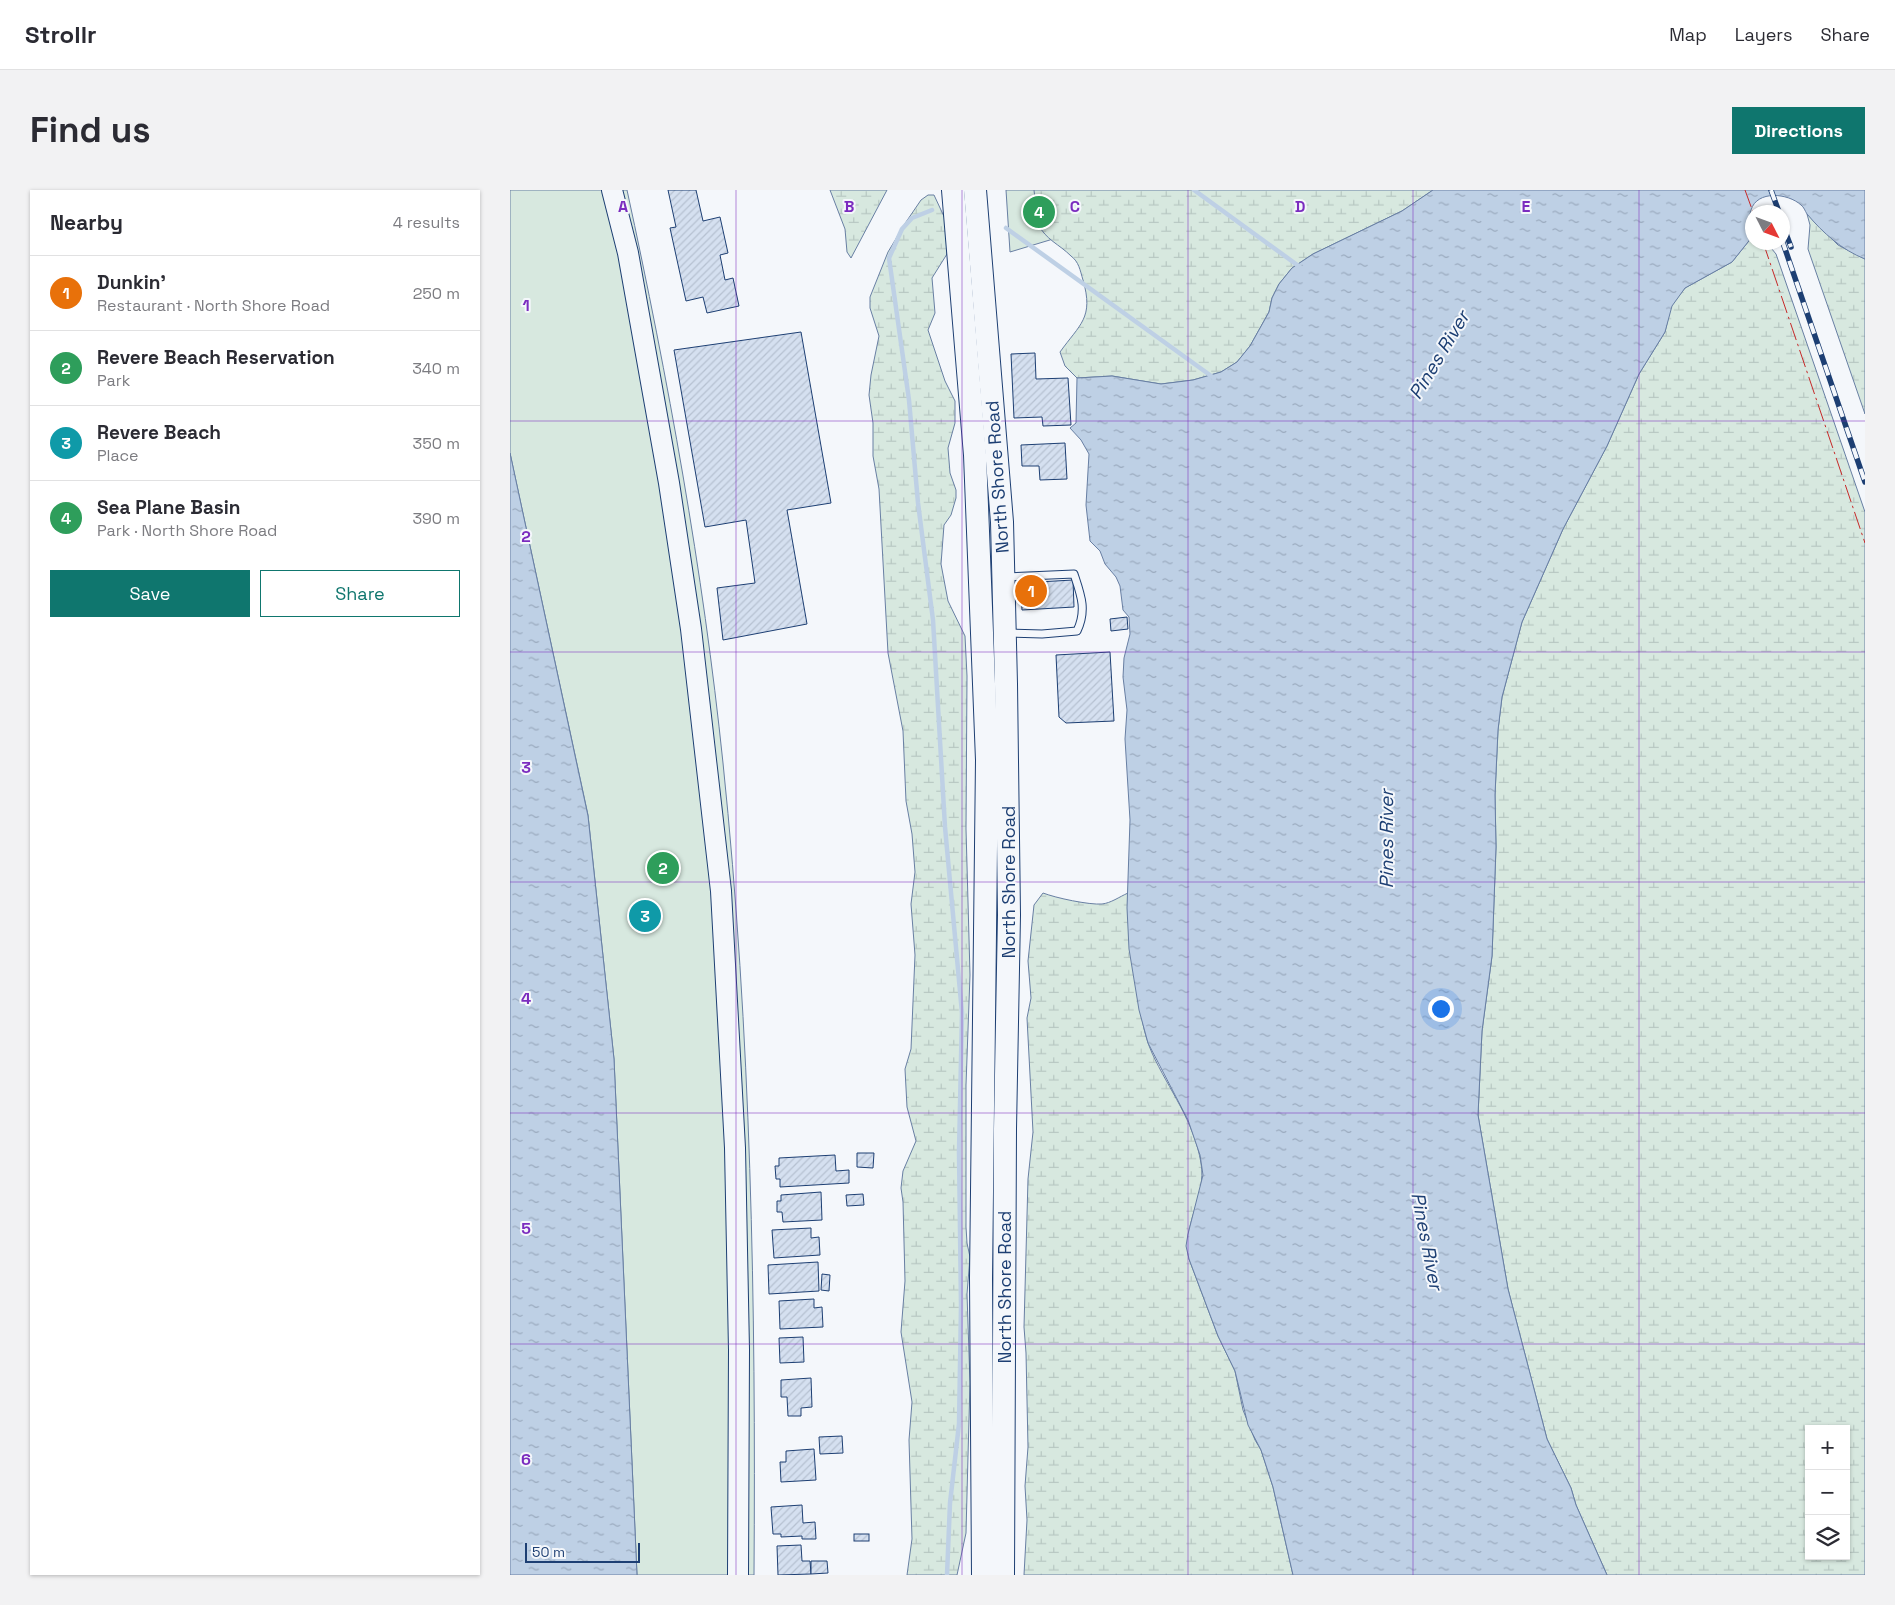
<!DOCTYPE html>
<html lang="en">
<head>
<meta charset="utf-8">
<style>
	:root { --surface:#fff; --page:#f2f2f3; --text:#2b2b33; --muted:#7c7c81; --line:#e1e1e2; --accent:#0f766e }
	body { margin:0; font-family:"Space Grotesk",sans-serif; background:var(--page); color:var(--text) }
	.controls { position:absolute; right:15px; bottom:15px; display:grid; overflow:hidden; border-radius:0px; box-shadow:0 1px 4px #0004 }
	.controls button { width:45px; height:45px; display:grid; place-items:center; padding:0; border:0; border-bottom:1px solid var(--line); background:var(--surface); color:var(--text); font:25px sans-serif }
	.compass { position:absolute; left:1235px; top:15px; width:45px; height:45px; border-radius:50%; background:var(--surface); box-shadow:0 1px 4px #0004; rotate:132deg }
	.scale { position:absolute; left:15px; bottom:12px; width:115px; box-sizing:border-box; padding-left:5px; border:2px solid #1d3f73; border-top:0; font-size:14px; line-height:18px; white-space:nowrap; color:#1d3f73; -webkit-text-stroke:4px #f4f7fb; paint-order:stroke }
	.you { position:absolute; left:930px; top:818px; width:18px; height:18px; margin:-12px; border:4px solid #fff; border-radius:50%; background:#1a73e8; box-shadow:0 0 0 8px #1a73e833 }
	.badge { display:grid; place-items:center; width:32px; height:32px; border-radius:50%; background:var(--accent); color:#fff; font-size:16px; font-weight:700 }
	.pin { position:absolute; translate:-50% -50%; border:2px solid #fff; box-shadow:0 1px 5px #0006 }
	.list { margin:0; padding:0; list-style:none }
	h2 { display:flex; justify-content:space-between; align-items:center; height:65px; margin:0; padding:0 20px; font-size:21px }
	h2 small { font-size:16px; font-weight:400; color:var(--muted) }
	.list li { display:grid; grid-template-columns:32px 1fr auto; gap:15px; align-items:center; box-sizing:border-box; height:75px; padding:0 20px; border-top:1px solid var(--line) }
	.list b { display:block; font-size:19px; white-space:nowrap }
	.list p { margin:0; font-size:16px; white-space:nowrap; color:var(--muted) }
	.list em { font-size:16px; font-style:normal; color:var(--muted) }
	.actions { display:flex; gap:10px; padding:15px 20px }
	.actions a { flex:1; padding:11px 0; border:1px solid var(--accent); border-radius:0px; text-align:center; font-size:18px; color:var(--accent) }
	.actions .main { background:var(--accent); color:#fff }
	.icon { flex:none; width:28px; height:28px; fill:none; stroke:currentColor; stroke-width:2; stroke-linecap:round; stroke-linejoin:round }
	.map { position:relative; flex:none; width:1355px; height:1385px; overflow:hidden; border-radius:0px }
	header { display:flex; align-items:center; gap:30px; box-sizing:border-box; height:70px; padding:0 25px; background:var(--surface); border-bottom:1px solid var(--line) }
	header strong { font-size:24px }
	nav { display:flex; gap:28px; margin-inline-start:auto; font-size:18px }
	.intro { display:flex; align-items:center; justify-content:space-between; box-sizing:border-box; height:120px; padding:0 30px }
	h1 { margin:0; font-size:35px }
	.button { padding:12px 22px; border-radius:0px; background:var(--accent); color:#fff; font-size:18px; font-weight:700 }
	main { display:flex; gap:30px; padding:0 30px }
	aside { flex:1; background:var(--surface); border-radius:0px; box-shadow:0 1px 4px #0004 }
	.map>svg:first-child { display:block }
	.green { fill:#d7e8df; stroke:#687fa3 }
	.wetland { fill:url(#wetland-marsh); stroke:#687fa3; fill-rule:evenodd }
	.water { fill:url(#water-ripples); stroke:#687fa3 }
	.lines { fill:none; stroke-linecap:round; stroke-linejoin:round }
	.stream { stroke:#bed0e5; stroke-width:4.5 }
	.building { fill:url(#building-hatch); stroke:#1d3f73 }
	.service-casing { stroke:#1d3f73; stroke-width:9 }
	.secondary-casing { stroke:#1d3f73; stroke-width:22 }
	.trunk-casing { stroke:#1d3f73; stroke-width:24 }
	.service { stroke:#f4f7fb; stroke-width:7 }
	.secondary { stroke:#f4f7fb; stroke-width:20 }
	.trunk { stroke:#f4f7fb; stroke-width:22 }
	.rail-casing { stroke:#1d3f73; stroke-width:5.5 }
	.rail { stroke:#f4f7fb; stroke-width:4; stroke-dasharray:11; stroke-linecap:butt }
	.power { stroke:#c62828; stroke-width:1; stroke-dasharray:18 4 2.5 4; stroke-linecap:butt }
	.grid { fill:none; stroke:#7b2cbf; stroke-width:1; stroke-opacity:0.55 }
	.labels { text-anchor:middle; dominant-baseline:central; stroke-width:4; stroke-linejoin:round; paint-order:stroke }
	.street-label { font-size:18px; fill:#1d3f73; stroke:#f4f7fb }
	.water-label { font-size:19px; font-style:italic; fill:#1d3f73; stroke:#f4f7fb }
	.grid-label { font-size:16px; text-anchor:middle; font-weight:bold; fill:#7b2cbf; stroke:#f4f7fb; stroke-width:4; stroke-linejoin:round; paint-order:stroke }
</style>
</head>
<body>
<header>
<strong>Strollr</strong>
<nav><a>Map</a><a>Layers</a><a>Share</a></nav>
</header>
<div class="intro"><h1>Find us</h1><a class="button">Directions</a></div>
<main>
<aside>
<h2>Nearby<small>4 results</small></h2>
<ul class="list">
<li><span class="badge" style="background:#e8710a">1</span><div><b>Dunkin'</b><p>Restaurant · North Shore Road</p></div><em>250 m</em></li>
<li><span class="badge" style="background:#2e9e5b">2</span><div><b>Revere Beach Reservation</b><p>Park</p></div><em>340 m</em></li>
<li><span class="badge" style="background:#0f9aa8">3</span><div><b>Revere Beach</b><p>Place</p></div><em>350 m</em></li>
<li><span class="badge" style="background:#2e9e5b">4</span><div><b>Sea Plane Basin</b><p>Park · North Shore Road</p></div><em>390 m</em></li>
</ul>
<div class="actions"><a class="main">Save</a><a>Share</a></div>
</aside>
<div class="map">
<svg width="1355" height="1385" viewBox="0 0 1355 1385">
	<defs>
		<pattern id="wetland-marsh" width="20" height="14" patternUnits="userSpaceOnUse" patternTransform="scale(1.25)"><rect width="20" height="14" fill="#d7e8df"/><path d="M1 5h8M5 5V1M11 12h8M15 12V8" fill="none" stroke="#b8c8c3"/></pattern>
		<pattern id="water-ripples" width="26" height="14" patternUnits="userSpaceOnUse" patternTransform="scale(1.25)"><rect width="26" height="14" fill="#bed0e5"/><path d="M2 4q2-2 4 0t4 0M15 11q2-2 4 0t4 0" fill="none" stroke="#9aaabe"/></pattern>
		<pattern id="building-hatch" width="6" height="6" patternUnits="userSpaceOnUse" patternTransform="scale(1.25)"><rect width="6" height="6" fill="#d5e0f0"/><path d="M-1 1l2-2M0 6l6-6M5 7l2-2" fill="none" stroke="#b6c1d1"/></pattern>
	</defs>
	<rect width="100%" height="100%" fill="#f4f7fb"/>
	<!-- green -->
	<g class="green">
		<path d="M0,0H117C158,189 193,380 213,573C241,843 246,1114 244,1385H127L104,869L78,625L0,263Z"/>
		<polygon points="496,0 557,0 563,43 500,62"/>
	</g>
	<!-- wetland -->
	<g class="wetland">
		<polygon points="320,0 377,0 341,68 337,62 335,39"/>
		<path d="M524,0H923L892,21L803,64L782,78L769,94L762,108L759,122L740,156L727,172L711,182L683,190L651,194L602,186L567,188L555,176L550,162C570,134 584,128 573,90C570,80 569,72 561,66C549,54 536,50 528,34C522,22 526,12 524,0Z"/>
		<polygon points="418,5 424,5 438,35 437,64 422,88 425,123 418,140 435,191 445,211 445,233 438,258 440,283 446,300 446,308 441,325 434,335 431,374 438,411 455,446 457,486 456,639 460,785 456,895 456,1037 457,1053 460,1067 457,1104 460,1193 458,1266 456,1343 447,1385 397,1385 402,1349 399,1250 402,1212 391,1142 395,1091 393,1012 391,998 393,981 406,951 397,917 395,879 401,859 405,765 401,714 405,682 402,644 396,611 393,541 378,463 369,299 363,266 363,233 359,205 361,185 369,146 360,118 360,107 378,62 396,32 411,10"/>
		<polygon points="1297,24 1328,55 1355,69 1355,224 1298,59 1300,35"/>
		<path d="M1242,47V52L1257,53L1266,64L1355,322V1385H1097L1066,1315L1061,1298L1037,1249L998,1099L968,925L972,841L982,766L986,657L985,605L988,540L992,507L1012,432L1053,339L1097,256L1129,184L1155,142L1161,116L1175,98L1222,72ZM1299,1239H1336V1366H1299Z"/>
		<path d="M533,703C546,708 579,715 592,714C601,713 609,707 618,703C617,737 621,768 627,801C631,822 633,843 642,863C659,900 684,931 691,973C697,1006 671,1036 679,1069L708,1146L725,1181L733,1220L745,1250L751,1260L763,1297L783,1385H514L517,1330L515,1296L518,1257L516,1163L514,1137L518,989L523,942L517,828L521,808L518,771L524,715Z"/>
	</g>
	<!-- water -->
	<g class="water">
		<path d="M923,0H1355V69C1332,60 1313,43 1297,24C1295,21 1294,17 1291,15C1278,3 1247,0 1241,20C1238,29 1241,38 1242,47L1222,72L1175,98L1162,116L1155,142L1129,184L1097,256L1053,339L1012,432L992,507L988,540L985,605L986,657L982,766L972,841L968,925L998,1099L1037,1249L1061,1298L1066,1315L1097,1385H783L763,1297L751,1260L738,1235L725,1181L708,1146L679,1069L676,1056L678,1044L693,985L690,965L678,930L638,853L629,820L619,759L617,718L620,630L615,549L617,520L613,487L614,468L620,444L619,427L613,420L610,396L606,387L595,374L590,361L580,351L576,315L579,264L571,250L560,238L566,233L567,188L602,186L651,194L683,190L711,182L727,172L740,156L759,122L762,108L769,94L782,78L803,64L892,21Z"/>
		<polygon points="0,263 78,626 104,869 127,1385 0,1385"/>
	</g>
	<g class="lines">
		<!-- stream -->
		<g class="stream">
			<polyline points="684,0 790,77"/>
			<polyline points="422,20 402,28 392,39 379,68 399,210 408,313 423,430 435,637 452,823 449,962 451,1116 449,1234 440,1313 437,1385"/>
			<polyline points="496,38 704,188"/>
		</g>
	</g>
	<!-- building -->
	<g class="building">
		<polygon points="158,0 186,0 193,31 210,27 218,63 210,65 215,90 223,88 229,116 197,123 193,107 176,111 160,38 166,37"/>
		<polygon points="291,142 321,313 277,320 297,434 213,450 207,398 245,393 236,330 195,337 164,160"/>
		<polygon points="525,163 526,189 558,188 561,235 533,236 532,227 504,228 501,164"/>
		<polygon points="555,253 557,289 530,290 529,276 512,276 511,255"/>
		<polygon points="563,390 564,417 512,420 510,393"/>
		<polygon points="617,427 618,439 601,441 600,429"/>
		<polygon points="600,462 604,531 556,533 549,527 546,465"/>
		<polygon points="347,963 364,963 363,978 347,977"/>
		<polygon points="325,965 326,981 339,980 339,993 270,997 270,989 266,989 265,976 269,976 269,968"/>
		<polygon points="311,1002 312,1030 273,1032 272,1022 267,1022 267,1011 271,1011 271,1005"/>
		<polygon points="353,1004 354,1015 337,1016 336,1005"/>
		<polygon points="301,1038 301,1048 309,1047 310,1065 264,1068 262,1040"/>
		<polygon points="308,1072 309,1101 259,1104 258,1075"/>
		<polygon points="312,1084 320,1085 319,1101 311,1100"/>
		<polygon points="304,1109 304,1118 312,1117 313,1137 270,1139 269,1111"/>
		<polygon points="293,1147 294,1172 270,1173 269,1148"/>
		<polygon points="301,1188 302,1217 291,1218 291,1226 278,1226 277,1207 271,1207 271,1190"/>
		<polygon points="332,1246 333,1263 310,1264 309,1247"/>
		<polygon points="304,1259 306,1290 271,1292 270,1272 276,1272 276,1261"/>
		<polygon points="292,1315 293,1333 305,1332 306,1349 292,1349 292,1346 271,1347 271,1344 263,1344 261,1317"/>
		<rect x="344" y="1344" width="15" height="7"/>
		<polygon points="291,1355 292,1371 300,1371 301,1384 268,1385 267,1356"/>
		<polygon points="301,1371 317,1371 318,1383 301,1384"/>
	</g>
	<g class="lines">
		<defs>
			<path id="service" d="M496,387L564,384C571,405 577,420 567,441L532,444L498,443"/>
			<polyline id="secondary" points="102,0 118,63 159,293 181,439 211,701 225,958 229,1160 228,1385"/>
			<g id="trunk">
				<polyline points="443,0 465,265 477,570 471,1088 473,1385"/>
				<polyline points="465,0 492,332 496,494 499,725 495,939 493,1385"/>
			</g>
		</defs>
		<!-- service casing -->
		<use href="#service" class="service-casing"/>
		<!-- secondary casing -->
		<use href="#secondary" class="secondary-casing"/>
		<!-- trunk casing -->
		<use href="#trunk" class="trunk-casing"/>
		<!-- service -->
		<use href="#service" class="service"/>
		<!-- secondary -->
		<use href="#secondary" class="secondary"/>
		<!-- trunk -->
		<use href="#trunk" class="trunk"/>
		<defs>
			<g id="rail">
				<polyline points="1261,0 1269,22"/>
				<polyline points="1272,33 1281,57"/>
				<polyline points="1272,50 1355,292"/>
			</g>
		</defs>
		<!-- rail casing -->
		<use href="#rail" class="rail-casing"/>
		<!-- rail -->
		<use href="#rail" class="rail"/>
		<!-- power -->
		<g class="power">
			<polyline points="1235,0 1243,22"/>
			<polyline points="1253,52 1355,353"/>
		</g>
	</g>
	<!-- grid -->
	<path class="grid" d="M226,0V1385M452,0V1385M678,0V1385M903,0V1385M1129,0V1385M0,231H1355M0,462H1355M0,692H1355M0,923H1355M0,1154H1355"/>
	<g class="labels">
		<!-- street labels -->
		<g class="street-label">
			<text transform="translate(487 287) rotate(-94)">North Shore Road</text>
			<text transform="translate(498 692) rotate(-90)">North Shore Road</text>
			<text transform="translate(494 1097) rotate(-90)">North Shore Road</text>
		</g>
		<!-- water labels -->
		<g class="water-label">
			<text transform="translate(929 165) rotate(-59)">Pines River</text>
			<text transform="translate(876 649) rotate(-90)">Pines River</text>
			<text transform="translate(917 1051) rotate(79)">Pines River</text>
		</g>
	</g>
	<g class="grid-label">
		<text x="113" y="22">A</text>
		<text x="339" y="22">B</text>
		<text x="565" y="22">C</text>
		<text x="790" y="22">D</text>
		<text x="1016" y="22">E</text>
		<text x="16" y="121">1</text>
		<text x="16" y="352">2</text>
		<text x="16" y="583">3</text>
		<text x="16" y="814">4</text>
		<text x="16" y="1044">5</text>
		<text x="16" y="1275">6</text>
	</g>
</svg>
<div class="controls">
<button>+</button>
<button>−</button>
<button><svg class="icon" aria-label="layers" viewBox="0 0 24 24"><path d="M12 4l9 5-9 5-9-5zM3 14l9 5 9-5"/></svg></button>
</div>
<svg class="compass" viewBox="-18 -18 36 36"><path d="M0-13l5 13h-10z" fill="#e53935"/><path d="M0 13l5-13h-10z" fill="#7c7c81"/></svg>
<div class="scale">50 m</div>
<div class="you"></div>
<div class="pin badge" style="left:521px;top:401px;background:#e8710a">1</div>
<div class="pin badge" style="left:153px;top:678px;background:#2e9e5b">2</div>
<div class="pin badge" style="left:135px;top:726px;background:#0f9aa8">3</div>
<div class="pin badge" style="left:529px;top:22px;background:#2e9e5b">4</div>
</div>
</main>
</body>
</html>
